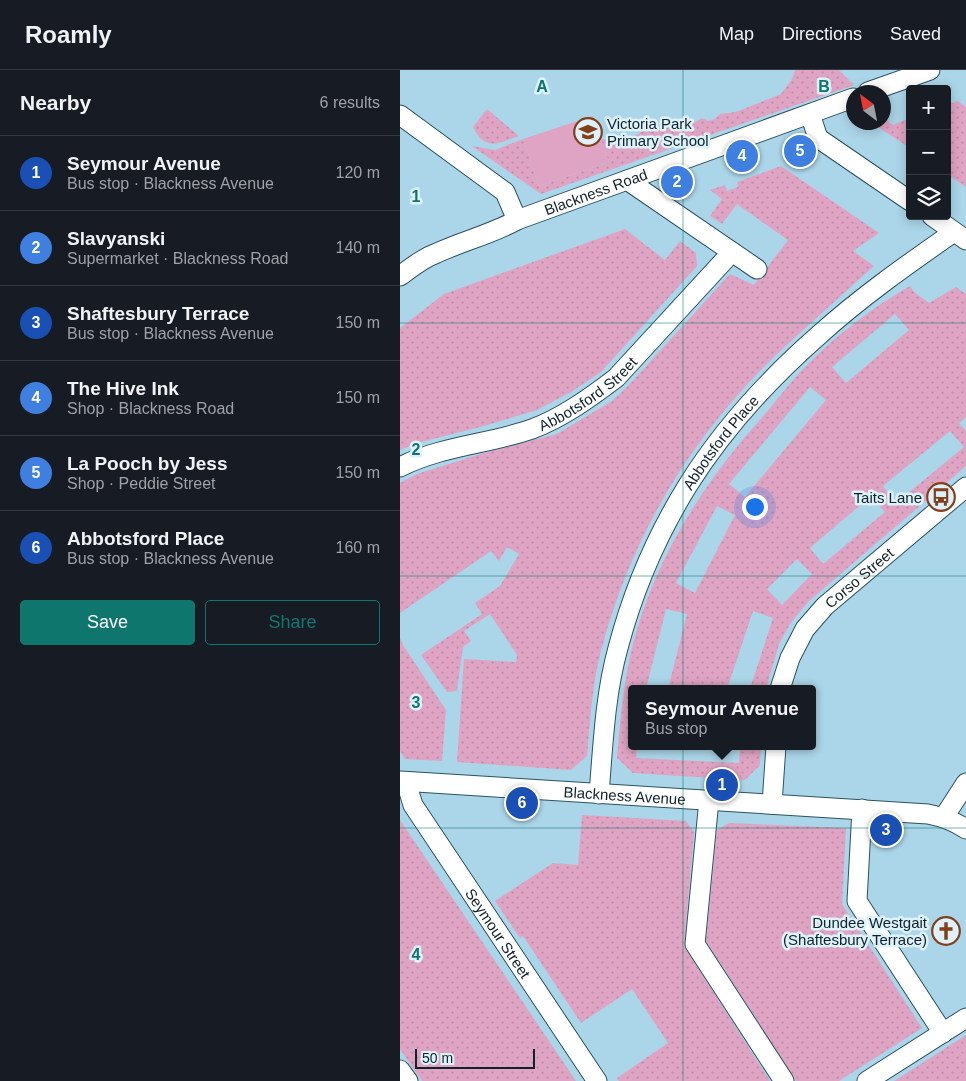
<!DOCTYPE html>
<html lang="en">
<head>
<meta charset="utf-8">
<style>
	:root { --surface:#171b24; --page:#20242c; --text:#f1f3f6; --muted:#9ea1a6; --line:#363941; --accent:#0f766e }
	body { margin:0; font-family:Arial,sans-serif; background:var(--page); color:var(--text) }
	.controls { position:absolute; right:15px; top:15px; display:grid; overflow:hidden; border-radius:5px; box-shadow:0 2px 12px #0003 }
	.controls button { width:45px; height:45px; display:grid; place-items:center; padding:0; border:0; border-bottom:1px solid var(--line); background:var(--surface); color:var(--text); font:25px sans-serif }
	.compass { position:absolute; left:446px; top:15px; width:45px; height:45px; border-radius:50%; background:var(--surface); box-shadow:0 2px 12px #0003; rotate:328deg }
	.scale { position:absolute; left:15px; bottom:12px; width:120px; box-sizing:border-box; padding-left:5px; border:2px solid #112229; border-top:0; font-size:14px; line-height:18px; white-space:nowrap; color:#112229; -webkit-text-stroke:4px #ddf2fc; paint-order:stroke }
	.you { position:absolute; left:354px; top:436px; width:18px; height:18px; margin:-12px; border:4px solid #fff; border-radius:50%; background:#1a73e8; box-shadow:0 0 0 8px #1a73e833 }
	.badge { display:grid; place-items:center; width:32px; height:32px; border-radius:50%; background:var(--accent); color:#fff; font-size:16px; font-weight:700 }
	.pin { position:absolute; translate:-50% -50%; border:2px solid #fff; box-shadow:0 1px 5px #0006 }
	.popup { position:absolute; left:228px; top:615px; width:188px; height:65px; box-sizing:border-box; display:grid; place-content:center; border-radius:5px; background:var(--surface); filter:drop-shadow(0 1px 4px #0005); font-size:16px; white-space:nowrap; color:var(--muted) }
	.popup b { font-size:19px; color:var(--text) }
	.popup::after { content:''; position:absolute; left:50%; top:100%; margin-left:-10px; border:10px solid transparent; border-top-color:var(--surface) }
	.list { margin:0; padding:0; list-style:none }
	h2 { display:flex; justify-content:space-between; align-items:center; height:65px; margin:0; padding:0 20px; font-size:21px }
	h2 small { font-size:16px; font-weight:400; color:var(--muted) }
	.list li { display:grid; grid-template-columns:32px 1fr auto; gap:15px; align-items:center; box-sizing:border-box; height:75px; padding:0 20px; border-top:1px solid var(--line) }
	.list b { display:block; font-size:19px; white-space:nowrap }
	.list p { margin:0; font-size:16px; white-space:nowrap; color:var(--muted) }
	.list em { font-size:16px; font-style:normal; color:var(--muted) }
	.actions { display:flex; gap:10px; padding:15px 20px }
	.actions a { flex:1; padding:11px 0; border:1px solid var(--accent); border-radius:5px; text-align:center; font-size:18px; color:var(--accent) }
	.actions .main { background:var(--accent); color:#fff }
	.icon { flex:none; width:28px; height:28px; fill:none; stroke:currentColor; stroke-width:2; stroke-linecap:round; stroke-linejoin:round }
	.map { position:relative; flex:none; width:566px; height:1011px; overflow:hidden }
	header { display:flex; align-items:center; gap:30px; box-sizing:border-box; height:70px; padding:0 25px; background:var(--surface); border-bottom:1px solid var(--line) }
	header strong { font-size:24px }
	nav { display:flex; gap:28px; margin-inline-start:auto; font-size:18px }
	main { display:flex }
	aside { flex:1; background:var(--surface) }
	.map>svg:first-child { display:block }
	.green { fill:url(#green-dots); fill-rule:evenodd }
	.pitch { fill:#dfa4c3 }
	.lines { fill:none; stroke-linecap:round; stroke-linejoin:round }
	.minor-casing { stroke:#2b5262; stroke-width:21 }
	.minor { stroke:#fff; stroke-width:19 }
	.grid { fill:none; stroke:#0f766e; stroke-width:1; stroke-opacity:0.55 }
	.labels { text-anchor:middle; dominant-baseline:central; stroke-width:5; stroke-linejoin:round; paint-order:stroke }
	.poi-label { font-size:15px; fill:#112229; stroke:#ddf2fc; text-anchor:end }
	.street-label { font-size:15px; fill:#112229; stroke:#ddf2fc }
	.grid-label { font-size:16px; text-anchor:middle; font-weight:bold; fill:#0f766e; stroke:#ddf2fc; stroke-width:5; stroke-linejoin:round; paint-order:stroke }
</style>
</head>
<body>
<header>
<strong>Roamly</strong>
<nav><a>Map</a><a>Directions</a><a>Saved</a></nav>
</header>
<main>
<aside>
<h2>Nearby<small>6 results</small></h2>
<ul class="list">
<li><span class="badge" style="background:#1a4fb4">1</span><div><b>Seymour Avenue</b><p>Bus stop · Blackness Avenue</p></div><em>120 m</em></li>
<li><span class="badge" style="background:#3f7fe0">2</span><div><b>Slavyanski</b><p>Supermarket · Blackness Road</p></div><em>140 m</em></li>
<li><span class="badge" style="background:#1a4fb4">3</span><div><b>Shaftesbury Terrace</b><p>Bus stop · Blackness Avenue</p></div><em>150 m</em></li>
<li><span class="badge" style="background:#3f7fe0">4</span><div><b>The Hive Ink</b><p>Shop · Blackness Road</p></div><em>150 m</em></li>
<li><span class="badge" style="background:#3f7fe0">5</span><div><b>La Pooch by Jess</b><p>Shop · Peddie Street</p></div><em>150 m</em></li>
<li><span class="badge" style="background:#1a4fb4">6</span><div><b>Abbotsford Place</b><p>Bus stop · Blackness Avenue</p></div><em>160 m</em></li>
</ul>
<div class="actions"><a class="main">Save</a><a>Share</a></div>
</aside>
<div class="map">
<svg width="566" height="1011" viewBox="0 0 566 1011">
	<defs>
		<pattern id="green-dots" width="8" height="8" patternUnits="userSpaceOnUse" patternTransform="scale(1.25)"><rect width="8" height="8" fill="#dfa4c3"/><path d="M2 2h.1M6 6h.1" fill="none" stroke="#be8da8" stroke-width="1.8" stroke-linecap="round"/></pattern>
	</defs>
	<rect width="100%" height="100%" fill="#abd5e8"/>
	<!-- green -->
	<g class="green">
		<polygon points="395,0 439,0 454,15 141,124 72,76 95,80 123,69 139,116 209,92 201,70 205,69 217,72 239,64 244,58 257,55 282,60 302,48 308,51 315,49 320,44 336,42 381,24 392,9"/>
		<polygon points="558,31 566,37 566,117 547,104 547,35"/>
		<path d="M87,39L119,66C98,73 85,82 73,57Z"/>
		<polygon points="484,48 493,55 510,48 510,78 472,53 483,52"/>
		<path d="M381,96L479,163L453,181L474,196C441,226 408,255 376,285C291,367 231,466 201,581C192,615 190,651 187,686L171,700L57,692L64,589L116,592L117,585L90,544L64,561L71,571L63,577L57,621L47,622L21,585L82,544L75,533L100,516L119,484L107,477L99,491L91,481L0,543V413L17,404L84,383L157,364L212,331L229,315L330,204L354,215L388,170L337,134L322,154L310,146L322,129L310,120L325,115L327,121L338,117L337,112Z"/>
		<polygon points="225,159 265,190 280,171 296,183 297,196 201,302 171,322 137,340 84,356 17,373 0,380 0,258 44,224"/>
		<path d="M510,216L514,222L529,233L556,217L566,224V347L559,353L566,361V396L408,532L390,554L379,574L366,619H350L373,548L353,541L327,619H268L287,544L266,539L246,619H232V676H237L236,688L339,693L340,676H361L360,695L345,710L233,703L217,688C221,642 225,596 239,553C263,477 306,411 358,352C375,333 390,312 408,294C438,264 473,237 510,216ZM495,244L509,260L446,313L432,297ZM410,317L426,330L345,427L329,414ZM550,361L564,377L496,433L483,416ZM471,426L485,442L423,494L410,478ZM317,436L335,445L295,523L276,513ZM397,489L412,504L382,535L367,519Z"/>
		<polygon points="0,568 3,575 46,640 42,691 5,689 0,681"/>
		<polygon points="182,745 286,751 294,762 284,876 370,1011 219,1011 217,1008 268,973 232,919 181,953 123,866 120,868 95,831 153,793 178,795"/>
		<polygon points="0,750 176,1011 22,1011 0,979"/>
		<polygon points="329,753 446,758 442,834 522,958 439,1011 396,1011 306,871 317,760"/>
		<polygon points="566,965 566,1011 494,1011 499,1008"/>
	</g>
	<!-- pitch -->
	<polygon class="pitch" points="193,46 209,92 139,116 123,69"/>
	<g class="lines">
		<defs>
			<g id="minor">
				<polyline points="468,22 530,0"/>
				<polyline points="410,44 418,68 510,131"/>
				<polyline points="0,45 105,122 117,150"/>
				<polyline points="227,110 357,199"/>
				<polyline points="532,146 566,170"/>
				<path id="s1" d="M0,206C12,197 23,188 37,183C63,171 92,164 117,150L453,28"/>
				<path id="s2" d="M0,397C41,376 89,374 132,359C162,348 191,327 216,308L332,182"/>
				<path id="s3" d="M380,619L390,588L405,559L425,536L566,417"/>
				<path id="s4" d="M0,711L528,744C543,747 554,751 566,759"/>
				<path id="s5" d="M6,712L13,735L197,1011"/>
				<path id="s6" d="M199,724C203,675 205,625 218,578C233,521 257,465 288,415C323,359 370,308 419,265C461,227 508,194 554,162"/>
				<polyline points="309,730 295,874 384,1011"/>
				<polyline points="372,734 376,676"/>
				<polyline points="462,739 457,831 543,963"/>
				<polyline points="544,747 566,713"/>
				<polyline points="0,1000 8,1011"/>
				<polyline points="467,1011 566,948"/>
			</g>
		</defs>
		<!-- minor casing -->
		<use href="#minor" class="minor-casing"/>
		<!-- minor -->
		<use href="#minor" class="minor"/>
	</g>
	<!-- grid -->
	<path class="grid" d="M283,0V1011M0,253H566M0,506H566M0,758H566"/>
	<!-- icons -->
	<defs>
		<symbol id="school-ring" viewBox="-11 -11 22 22"><circle r="9.5" fill="#ddf2fc" stroke="#843f18" stroke-width="1.5"/><path d="M0-5L7-2L0 1L-7-2ZM-4 1L0 2.5L4 1V4Q0 6-4 4Z" fill="#843f18"/></symbol>
		<symbol id="bus-ring" viewBox="-11 -11 22 22"><circle r="9.5" fill="#ddf2fc" stroke="#843f18" stroke-width="1.5"/><path d="M-5-6H5V4H4V6H2V4H-2V6H-4V4H-5ZM-3.5-4V0h7V-4ZM-3.5 1.2v1.5H-2V1.2ZM2 1.2v1.5H3.5V1.2Z" fill="#843f18"/></symbol>
		<symbol id="church-ring" viewBox="-11 -11 22 22"><circle r="9.5" fill="#ddf2fc" stroke="#843f18" stroke-width="1.5"/><path d="M-1.2-6h2.4v3.5h3.3v2.4h-3.3V6h-2.4V-.1h-3.3v-2.4h3.3Z" fill="#843f18"/></symbol>
	</defs>
	<g fill-rule="evenodd">
		<use href="#school-ring" x="172" y="46" width="32" height="32"/>
		<use href="#bus-ring" x="525" y="411" width="32" height="32"/>
		<use href="#church-ring" x="530" y="845" width="32" height="32"/>
	</g>
	<g class="labels">
		<!-- poi labels -->
		<g class="poi-label">
			<text x="207" y="53" text-anchor="start">Victoria Park<tspan x="207" dy="17">Primary School</tspan></text>
			<text x="522" y="427">Taits Lane</text>
			<text x="527" y="852">Dundee Westgait<tspan x="527" dy="17">(Shaftesbury Terrace)</tspan></text>
		</g>
		<!-- street labels -->
		<g class="street-label">
			<text stroke="none"><textPath href="#s1" startOffset="214">Blackness Road</textPath></text>
			<text stroke="none"><textPath href="#s2" startOffset="204">Abbotsford Street</textPath></text>
			<text stroke="none"><textPath href="#s6" startOffset="379">Abbotsford Place</textPath></text>
			<text stroke="none"><textPath href="#s3" startOffset="140">Corso Street</textPath></text>
			<text stroke="none"><textPath href="#s4" startOffset="225">Blackness Avenue</textPath></text>
			<text stroke="none"><textPath href="#s5" startOffset="178">Seymour Street</textPath></text>
		</g>
	</g>
	<g class="grid-label">
		<text x="142" y="22">A</text>
		<text x="424" y="22">B</text>
		<text x="16" y="132">1</text>
		<text x="16" y="385">2</text>
		<text x="16" y="638">3</text>
		<text x="16" y="890">4</text>
	</g>
</svg>
<div class="controls">
<button>+</button>
<button>−</button>
<button><svg class="icon" aria-label="layers" viewBox="0 0 24 24"><path d="M12 4l9 5-9 5-9-5zM3 14l9 5 9-5"/></svg></button>
</div>
<svg class="compass" viewBox="-18 -18 36 36"><path d="M0-13l5 13h-10z" fill="#e53935"/><path d="M0 13l5-13h-10z" fill="#9ea1a6"/></svg>
<div class="scale">50 m</div>
<div class="you"></div>
<div class="pin badge" style="left:322px;top:715px;background:#1a4fb4">1</div>
<div class="popup"><b>Seymour Avenue</b>Bus stop</div>
<div class="pin badge" style="left:277px;top:112px;background:#3f7fe0">2</div>
<div class="pin badge" style="left:486px;top:760px;background:#1a4fb4">3</div>
<div class="pin badge" style="left:342px;top:86px;background:#3f7fe0">4</div>
<div class="pin badge" style="left:400px;top:81px;background:#3f7fe0">5</div>
<div class="pin badge" style="left:122px;top:733px;background:#1a4fb4">6</div>
</div>
</main>
</body>
</html>
